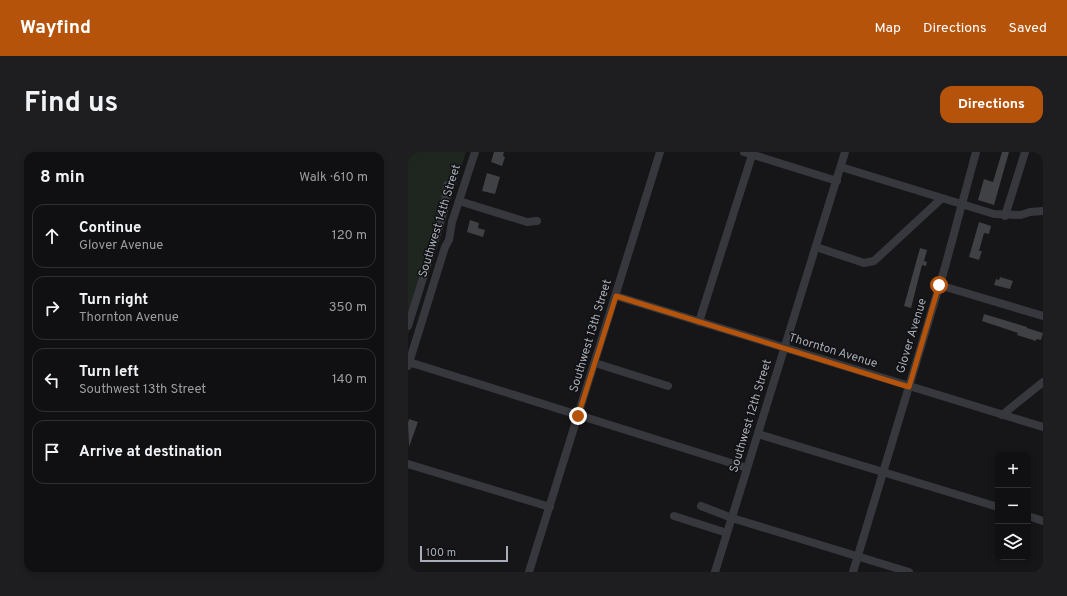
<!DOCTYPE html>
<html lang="en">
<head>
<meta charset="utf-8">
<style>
	:root { --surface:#101012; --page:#1e1e20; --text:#f1f3f6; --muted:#9c9d9f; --line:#303032; --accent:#b45309 }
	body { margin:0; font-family:Overpass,sans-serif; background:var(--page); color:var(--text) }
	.controls { position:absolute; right:12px; bottom:12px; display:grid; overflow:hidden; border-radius:8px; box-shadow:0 2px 6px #0003 }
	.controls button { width:36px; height:36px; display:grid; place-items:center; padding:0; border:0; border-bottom:1px solid var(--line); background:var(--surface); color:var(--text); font:20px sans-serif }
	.scale { position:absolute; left:12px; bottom:10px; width:88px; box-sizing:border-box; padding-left:4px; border:2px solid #a8adb8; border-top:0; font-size:11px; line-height:14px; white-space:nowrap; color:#a8adb8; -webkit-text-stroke:3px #111113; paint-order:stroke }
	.stop { position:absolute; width:12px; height:12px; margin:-9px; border:3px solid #b45309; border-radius:50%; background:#fff }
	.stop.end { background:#b45309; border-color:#fff; box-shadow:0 1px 4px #0008 }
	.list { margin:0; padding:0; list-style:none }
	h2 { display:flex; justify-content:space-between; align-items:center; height:52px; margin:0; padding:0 16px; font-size:17px }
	h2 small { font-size:13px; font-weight:400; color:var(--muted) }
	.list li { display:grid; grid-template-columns:26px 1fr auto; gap:12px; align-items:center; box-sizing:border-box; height:64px; margin:0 8px 8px; padding:0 8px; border:1px solid var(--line); border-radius:12px }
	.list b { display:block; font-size:15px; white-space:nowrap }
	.list p { margin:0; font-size:13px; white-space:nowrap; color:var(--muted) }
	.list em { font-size:13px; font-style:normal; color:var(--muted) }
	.icon { flex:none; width:22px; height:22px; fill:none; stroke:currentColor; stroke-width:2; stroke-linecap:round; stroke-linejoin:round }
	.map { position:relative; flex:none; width:635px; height:420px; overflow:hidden; border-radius:12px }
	header { display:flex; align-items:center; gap:24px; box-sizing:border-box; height:56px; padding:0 20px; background:var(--accent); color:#fff }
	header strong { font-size:19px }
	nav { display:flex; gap:22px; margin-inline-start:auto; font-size:14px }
	.intro { display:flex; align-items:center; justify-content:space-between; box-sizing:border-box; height:96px; padding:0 24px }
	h1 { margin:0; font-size:28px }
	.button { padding:10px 18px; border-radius:12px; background:var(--accent); color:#fff; font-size:14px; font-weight:700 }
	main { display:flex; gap:24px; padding:0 24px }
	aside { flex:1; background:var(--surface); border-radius:12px; box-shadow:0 2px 6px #0003 }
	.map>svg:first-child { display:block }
	.green { fill:#1e261f }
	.building { fill:#404145 }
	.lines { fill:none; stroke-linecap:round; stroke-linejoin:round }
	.minor { stroke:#37383d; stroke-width:8 }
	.route { stroke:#b45309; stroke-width:5 }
	.labels { text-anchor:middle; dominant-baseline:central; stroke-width:3; stroke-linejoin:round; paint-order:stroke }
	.street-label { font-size:12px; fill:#a8adb8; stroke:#111113 }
</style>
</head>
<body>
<header>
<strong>Wayfind</strong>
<nav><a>Map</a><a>Directions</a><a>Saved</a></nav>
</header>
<div class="intro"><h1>Find us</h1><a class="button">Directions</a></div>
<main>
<aside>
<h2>8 min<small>Walk · 610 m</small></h2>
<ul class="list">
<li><svg class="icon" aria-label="ahead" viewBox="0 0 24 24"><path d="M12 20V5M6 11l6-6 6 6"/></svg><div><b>Continue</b><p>Glover Avenue</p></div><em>120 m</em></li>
<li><svg class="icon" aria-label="right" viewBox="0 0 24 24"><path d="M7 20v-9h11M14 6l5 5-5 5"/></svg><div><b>Turn right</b><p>Thornton Avenue</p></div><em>350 m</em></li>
<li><svg class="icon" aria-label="left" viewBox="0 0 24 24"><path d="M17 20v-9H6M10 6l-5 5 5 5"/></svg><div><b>Turn left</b><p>Southwest 13th Street</p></div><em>140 m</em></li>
<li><svg class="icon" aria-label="arrive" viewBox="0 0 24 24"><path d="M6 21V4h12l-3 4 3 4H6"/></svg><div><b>Arrive at destination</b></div></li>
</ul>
</aside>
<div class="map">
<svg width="635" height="420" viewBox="0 0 635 420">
	<rect width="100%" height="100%" fill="#161618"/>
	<!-- green -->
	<polygon class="green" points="0,0 58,0 0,183"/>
	<!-- building -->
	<g class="building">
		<polygon points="86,0 96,0 95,4 97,5 94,14 83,10"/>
		<polygon points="594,0 601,0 586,53 570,48 576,27 585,30"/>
		<polygon points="79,21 92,25 87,42 74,39"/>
		<polygon points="62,68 71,71 70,76 77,78 75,85 59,80"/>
		<polygon points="571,70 583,74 581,82 576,81 571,99 574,99 571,108 561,105"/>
		<polygon points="512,96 519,98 516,109 519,110 518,114 514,113 503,156 496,154"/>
		<polygon points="592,125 605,129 602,137 586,133 588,127 591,128"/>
		<polygon points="576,162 619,175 619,176 635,181 633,188 628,187 628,189 609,183 610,181 574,169"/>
		<polygon points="1,267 10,270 1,295 0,271"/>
	</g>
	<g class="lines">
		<!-- minor -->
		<g class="minor">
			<polyline points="336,0 429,29"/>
			<polyline points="433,15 586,62 613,63 622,60 635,59"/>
			<polyline points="51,49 119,70 129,69"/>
			<polyline points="597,64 617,0"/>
			<polyline points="408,95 456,111 466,109 533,47"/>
			<polyline points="531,133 635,164"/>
			<polyline points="208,144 635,275"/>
			<polyline points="291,170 345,0"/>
			<polyline points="0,174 36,59 39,33"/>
			<polyline points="1,210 339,316"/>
			<polyline points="187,211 260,234"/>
			<polyline points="0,214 37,95 41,88 44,70 67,0"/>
			<polyline points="594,263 635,230"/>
			<polyline points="350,282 590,355"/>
			<polyline points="0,312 142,355"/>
			<polyline points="293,354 324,366 501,420"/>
			<polyline points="266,364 319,381"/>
			<polyline points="620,364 635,369"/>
			<polyline points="121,420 252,0"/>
			<polyline points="307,420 437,0"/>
			<polyline points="445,420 537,115 568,0"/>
		</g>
	</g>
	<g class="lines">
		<!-- route -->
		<polyline class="route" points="170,264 208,144 501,235 531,133"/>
	</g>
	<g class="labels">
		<!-- street labels -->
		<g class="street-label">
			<text transform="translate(32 69) rotate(-73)">Southwest 14th Street</text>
			<text transform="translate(183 184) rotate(-73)">Southwest 13th Street</text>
			<text transform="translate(504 184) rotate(-73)">Glover Avenue</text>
			<text transform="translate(425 199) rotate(17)">Thornton Avenue</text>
			<text transform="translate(343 264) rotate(-73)">Southwest 12th Street</text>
		</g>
	</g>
</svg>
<div class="controls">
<button>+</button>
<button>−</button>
<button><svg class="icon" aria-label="layers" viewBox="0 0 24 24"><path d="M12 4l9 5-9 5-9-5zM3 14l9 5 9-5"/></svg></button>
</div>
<div class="scale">100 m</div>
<div class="stop" style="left:531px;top:133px"></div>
<div class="stop end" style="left:170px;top:264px"></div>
</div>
</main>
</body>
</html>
